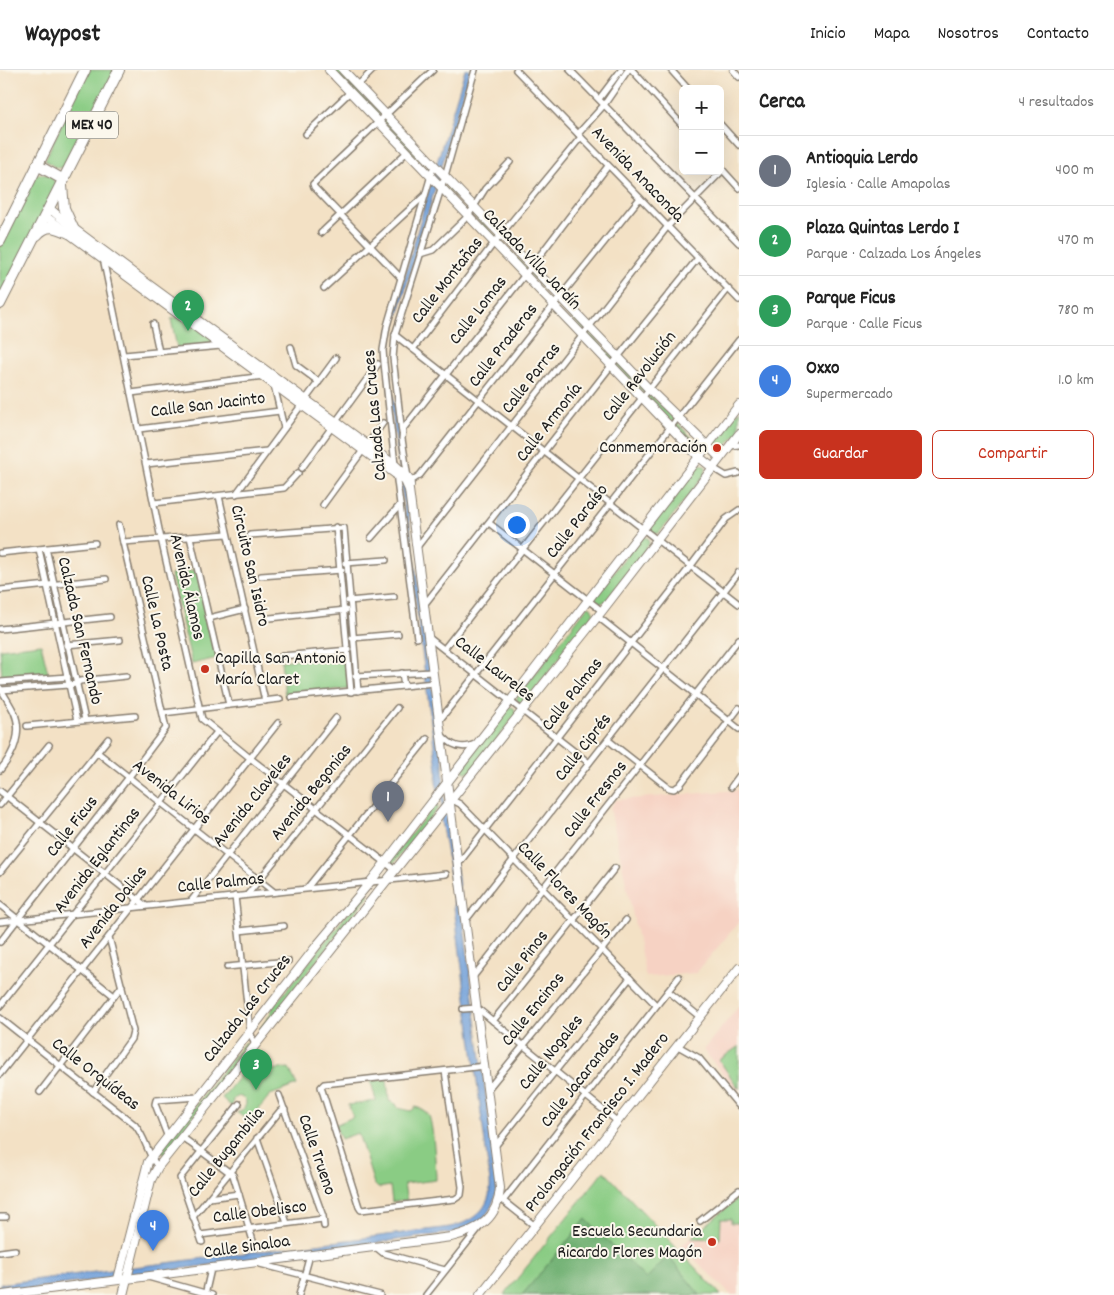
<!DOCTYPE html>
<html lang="es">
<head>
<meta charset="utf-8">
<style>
	:root { --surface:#fff; --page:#f2f2f2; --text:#222; --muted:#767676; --line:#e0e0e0; --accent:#c8321e }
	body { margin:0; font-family:Dekko,sans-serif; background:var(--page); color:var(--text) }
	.controls { position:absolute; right:15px; top:15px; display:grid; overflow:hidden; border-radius:8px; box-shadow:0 5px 20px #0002 }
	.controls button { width:45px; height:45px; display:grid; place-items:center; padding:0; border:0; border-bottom:1px solid var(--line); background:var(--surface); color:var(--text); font:25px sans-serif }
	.you { position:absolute; left:516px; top:454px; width:18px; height:18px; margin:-12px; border:4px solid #fff; border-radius:50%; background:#1a73e8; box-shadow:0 0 0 8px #1a73e833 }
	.badge { display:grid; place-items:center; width:32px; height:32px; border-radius:50%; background:var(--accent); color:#fff; font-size:16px; font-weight:700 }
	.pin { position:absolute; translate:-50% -41px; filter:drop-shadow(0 1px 2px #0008) }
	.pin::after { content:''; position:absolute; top:26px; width:18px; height:15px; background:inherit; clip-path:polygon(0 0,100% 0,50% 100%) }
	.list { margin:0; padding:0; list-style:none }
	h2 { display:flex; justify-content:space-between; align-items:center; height:65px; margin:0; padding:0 20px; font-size:21px }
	h2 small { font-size:16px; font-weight:400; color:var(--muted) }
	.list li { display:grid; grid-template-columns:32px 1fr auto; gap:15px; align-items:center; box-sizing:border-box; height:70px; padding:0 20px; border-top:1px solid var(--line) }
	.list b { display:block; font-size:19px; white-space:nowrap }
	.list p { margin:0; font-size:16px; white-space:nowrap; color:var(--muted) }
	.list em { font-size:16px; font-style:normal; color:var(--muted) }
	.actions { display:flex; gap:10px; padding:15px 20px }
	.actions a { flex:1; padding:11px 0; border:1px solid var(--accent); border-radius:8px; text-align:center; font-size:18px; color:var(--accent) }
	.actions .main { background:var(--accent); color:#fff }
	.map { position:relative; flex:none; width:739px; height:1225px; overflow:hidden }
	header { display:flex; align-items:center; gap:30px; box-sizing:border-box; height:70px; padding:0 25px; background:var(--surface); border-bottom:1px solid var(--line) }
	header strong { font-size:24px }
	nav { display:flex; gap:28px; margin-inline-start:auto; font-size:18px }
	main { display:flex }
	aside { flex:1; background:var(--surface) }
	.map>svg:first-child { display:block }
	.built { fill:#f6d2c3 }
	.green { fill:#8acc84; stroke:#537450 }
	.forest { fill:#6fb072; stroke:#466647 }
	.water { fill:#6f9fd9; stroke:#465e7a }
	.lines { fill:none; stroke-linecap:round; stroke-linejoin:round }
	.street-casing { stroke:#887e70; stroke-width:8 }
	.secondary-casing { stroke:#887e70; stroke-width:10 }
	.highway-casing { stroke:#887e70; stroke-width:12 }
	.street { stroke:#fff; stroke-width:5 }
	.secondary { stroke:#fff; stroke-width:8 }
	.highway { stroke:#fff; stroke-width:10 }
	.poi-dot { fill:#c8321e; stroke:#fbf7ec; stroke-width:2 }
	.labels { text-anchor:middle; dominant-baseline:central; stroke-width:4; stroke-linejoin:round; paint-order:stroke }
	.shield { fill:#fbf7ec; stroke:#5f5e5a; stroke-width:1 }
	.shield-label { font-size:16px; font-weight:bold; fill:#1c1c1c }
	.street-label { font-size:18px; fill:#1c1c1c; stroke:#fbf7ec }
	.poi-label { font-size:18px; fill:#1c1c1c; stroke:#fbf7ec; text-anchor:end }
</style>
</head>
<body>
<header>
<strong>Waypost</strong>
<nav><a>Inicio</a><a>Mapa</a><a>Nosotros</a><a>Contacto</a></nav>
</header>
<main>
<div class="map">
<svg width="739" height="1225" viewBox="0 0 739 1225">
	<rect width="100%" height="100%" fill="#fbf7ec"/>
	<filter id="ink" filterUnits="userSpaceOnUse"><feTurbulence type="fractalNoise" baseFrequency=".02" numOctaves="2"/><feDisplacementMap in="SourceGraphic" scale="10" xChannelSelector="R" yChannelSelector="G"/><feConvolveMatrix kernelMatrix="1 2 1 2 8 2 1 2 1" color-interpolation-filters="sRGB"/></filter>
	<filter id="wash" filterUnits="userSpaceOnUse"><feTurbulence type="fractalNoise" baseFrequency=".0096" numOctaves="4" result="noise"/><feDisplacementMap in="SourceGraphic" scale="20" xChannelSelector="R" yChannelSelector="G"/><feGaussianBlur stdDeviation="1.12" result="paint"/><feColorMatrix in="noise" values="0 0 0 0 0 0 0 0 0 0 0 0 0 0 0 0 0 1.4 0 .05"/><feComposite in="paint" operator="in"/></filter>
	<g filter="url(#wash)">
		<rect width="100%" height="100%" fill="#f3e1c5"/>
		<!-- built -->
		<g class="built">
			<polygon points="739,720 739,852 696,903 646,907 610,738 616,730"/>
			<polygon points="739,936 739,1023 703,980"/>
			<polygon points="739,1127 739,1225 731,1225 681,1176"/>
		</g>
		<!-- green -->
		<g class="green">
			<polygon points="86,0 119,0 67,97 56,98 45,90"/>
			<polygon points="333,0 340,0 424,89 424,91 421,92"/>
			<polygon points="42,104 50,105 59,118 0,231 0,174 33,105"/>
			<polygon points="445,116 447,116 702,378 701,380 699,380 675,356"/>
			<polygon points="182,246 219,273 177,278 171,249"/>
			<polygon points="739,340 739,362 724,378 719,379 715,375 716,369"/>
			<polygon points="700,394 703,395 706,397 705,404 660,462 655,464 650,463 649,457 697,395"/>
			<polygon points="643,467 648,468 649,474 606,531 604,532 597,533 594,528 637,472"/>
			<polygon points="197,499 217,588 192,594 171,505"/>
			<polygon points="588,536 591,537 594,543 526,631 523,633 518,632 516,629"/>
			<polygon points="41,574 49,607 12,610 2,609 0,579"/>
			<polygon points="345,584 349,618 285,626 281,591"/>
			<polygon points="511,637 514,638 516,645 471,702 464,702 462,698 507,638"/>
			<polygon points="435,735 439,737 393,794 389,791"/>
			<polygon points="365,822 369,825 260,962 259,960 270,945 273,937"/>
			<polygon points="245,972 247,973 234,990 232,998 164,1084 160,1081"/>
			<polygon points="739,976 739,1019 719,990"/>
			<path d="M289,998L297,1015L270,1025L249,1051L237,1042C243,1040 246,1038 246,1031C242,1026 238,1025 233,1029L232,1037L222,1028L242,1003Z"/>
			<path d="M387,1009L389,1031L396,1034L398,1038L411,1041L416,1037C421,1039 426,1041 429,1046C433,1055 436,1098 436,1110L404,1114L407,1131L392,1132L390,1116L378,1118L374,1114L358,1063L341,1069L335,1055L353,1047L348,1035L376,1031L371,1011Z"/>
			<polygon points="604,1101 721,1225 504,1225"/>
			<polygon points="739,1127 739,1153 731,1153 731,1149 721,1149 720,1169 691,1168"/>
		</g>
		<!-- forest -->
		<polygon class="forest" points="586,1149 646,1209 668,1186 700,1225 522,1225"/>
		<!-- water -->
		<path class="water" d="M465,0H470L393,262C385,301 397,343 401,383C413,485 429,588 443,691L444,731L451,754L497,1113C495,1138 486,1149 465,1161L0,1223V1214L450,1157C473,1152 492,1138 490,1112L448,791L441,751L442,732L436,713L437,700L401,415C401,403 398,392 397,380C392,341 383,300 390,260L430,115Z"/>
	</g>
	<g filter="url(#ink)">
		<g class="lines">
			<defs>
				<g id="street">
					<polyline points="516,0 739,230"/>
					<polyline points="570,0 739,173"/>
					<polyline points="632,0 683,56"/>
					<polyline points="671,0 688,19"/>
					<polyline points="733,0 739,7"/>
					<polyline points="358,15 373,0"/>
					<polyline points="599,29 621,0"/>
					<polyline points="720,54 739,75"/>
					<polyline points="306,64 350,22"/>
					<polyline points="578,64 604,35 628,0"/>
					<polyline points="720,97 739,118"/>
					<polyline points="321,163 407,82"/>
					<polyline points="420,184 433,180 468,146 485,119 510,92"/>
					<polyline points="103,188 161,469 202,649 250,688 395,800"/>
					<polyline points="401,208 314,117 313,114 433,0"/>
					<polyline points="324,218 423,127"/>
					<polyline points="153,254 159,282"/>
					<polyline points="395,265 739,534"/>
					<polyline points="291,277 296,295 319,312"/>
					<polyline points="413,279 494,173 581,67"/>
					<polyline points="124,285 221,276"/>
					<polyline points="274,315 284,358"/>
					<polyline points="131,323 264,306"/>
					<polyline points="139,359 280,341"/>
					<polyline points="402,363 393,288 395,265 445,106 475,0"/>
					<polyline points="730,376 739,375"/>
					<polyline points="146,394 267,381"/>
					<polyline points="395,395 384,293 383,280 387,256 434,95"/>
					<polyline points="302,398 378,294"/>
					<polyline points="713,398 726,406 738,403"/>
					<polyline points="396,403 417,568"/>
					<polyline points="408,408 402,369 403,359 531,197 608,96"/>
					<polyline points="407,414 420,405 560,227 640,128"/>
					<polyline points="236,424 336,288"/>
					<polyline points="219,426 265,631"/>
					<polyline points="154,433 284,418 298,403"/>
					<polyline points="323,435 383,353"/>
					<polyline points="489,453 602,541"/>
					<polyline points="336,457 351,622"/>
					<polyline points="250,465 344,458 358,621"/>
					<polyline points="190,467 229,635"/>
					<polyline points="371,468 400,435"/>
					<polyline points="123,472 227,464"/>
					<polyline points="417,477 668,156 723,100"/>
					<polyline points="46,478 85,650"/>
					<polyline points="39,479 77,651"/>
					<polyline points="0,483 95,473"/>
					<polyline points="345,493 386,490"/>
					<polyline points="261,506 342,500"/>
					<polyline points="0,520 106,509"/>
					<polyline points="348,531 394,527"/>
					<polyline points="424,535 618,287 698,188"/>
					<polyline points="597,546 739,659"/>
					<polyline points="209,548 245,539"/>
					<polyline points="270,548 346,540"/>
					<polyline points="0,559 110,547"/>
					<polyline points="428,567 589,693"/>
					<polyline points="352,568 398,564"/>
					<polyline points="66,575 120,570"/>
					<polyline points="444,579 728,219"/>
					<polyline points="282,586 349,580"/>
					<polyline points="402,603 404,616"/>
					<polyline points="355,606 432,602"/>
					<polyline points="0,612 68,607"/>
					<polyline points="1,620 69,615 76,614 80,611 126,606"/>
					<polyline points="292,627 434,613"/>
					<polyline points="163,643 280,629"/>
					<polyline points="439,651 739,270"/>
					<polyline points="27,656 135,646"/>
					<path d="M441,664C451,676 462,681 477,673"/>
					<polyline points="608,670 669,718 674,719 680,715 739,638"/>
					<polyline points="97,682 274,822"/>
					<path d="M0,700C14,684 23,662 14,642C10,634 5,626 0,618"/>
					<polyline points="731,717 739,706"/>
					<polyline points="0,721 146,836"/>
					<polyline points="450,729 460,734 656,935"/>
					<polyline points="0,735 49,675"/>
					<polyline points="459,793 690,497 726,449 739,440"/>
					<polyline points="0,802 108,669"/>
					<polyline points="307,818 427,669"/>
					<polyline points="248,824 397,638"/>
					<polyline points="235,826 250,961 255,976"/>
					<polyline points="191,831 336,648"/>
					<polyline points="0,835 114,926"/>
					<polyline points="466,850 739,502"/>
					<polyline points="0,852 446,804"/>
					<polyline points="239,861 284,856"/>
					<polyline points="0,872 129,707 166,658 119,455"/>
					<polyline points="227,897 288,891"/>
					<polyline points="473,907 739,569"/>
					<polyline points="668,921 700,947"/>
					<polyline points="0,936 217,662"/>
					<polyline points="463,939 477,938 618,1052"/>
					<path d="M0,948L135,1055C146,1068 147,1084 158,1097"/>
					<polyline points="493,951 615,798"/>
					<polyline points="678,976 699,988 739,1036"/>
					<polyline points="445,1001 462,1117 461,1125 455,1129 361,1140 359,1137 321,1017 324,1014 485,996"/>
					<polyline points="0,1004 278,653"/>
					<polyline points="488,1019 626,850"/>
					<polyline points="40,1022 122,916"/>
					<polyline points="93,1022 131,969 133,961 109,867"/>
					<polyline points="279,1025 323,1146 324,1156"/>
					<polyline points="167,1065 155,1034 156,1030 198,1027"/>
					<polyline points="182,1067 233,1105 253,1171"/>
					<polyline points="257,1068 287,1153"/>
					<polyline points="496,1075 630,908"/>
					<polyline points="209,1128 239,1124"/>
					<polyline points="502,1130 535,1156"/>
					<polyline points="503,1131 679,907"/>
					<polyline points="0,1147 6,1147"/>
					<polyline points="193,1147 280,1041 285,1040"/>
					<polyline points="700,1151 739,1120"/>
					<polyline points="200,1165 323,1149"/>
					<polyline points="202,1172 180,1108 239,1034"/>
					<polyline points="377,1178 383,1183 445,1200"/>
					<polyline points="0,1182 15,1180"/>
					<polyline points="260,1194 380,1225"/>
					<polyline points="148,1207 212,1225"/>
					<polyline points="205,1225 211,1199"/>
					<polyline points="299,1225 310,1185"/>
					<polyline points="426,1225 479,1158"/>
				</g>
				<g id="secondary">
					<polyline points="329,0 699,387 713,398"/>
					<polyline points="343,0 649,319 720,388"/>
					<polyline points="49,138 73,158 144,211 395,395 408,407 410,415"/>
					<polyline points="118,1209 148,1092 318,874 371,811 739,335"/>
					<path d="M3,1225L451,1167C479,1160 498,1149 500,1118L409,420L405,411L45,146"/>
					<polyline points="123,1225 151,1110 158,1097 602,541 739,364"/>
					<polyline points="480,1225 739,898"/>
				</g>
				<g id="highway">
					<polyline points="37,95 64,110"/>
					<polyline points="62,116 64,138 73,158"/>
					<path d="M37,165C47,153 57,157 69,163"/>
					<polyline points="0,171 85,0"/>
					<polyline points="0,234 119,0"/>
				</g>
			</defs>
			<!-- street casing -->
			<use href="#street" class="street-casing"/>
			<!-- secondary casing -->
			<use href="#secondary" class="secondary-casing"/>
			<!-- highway casing -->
			<use href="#highway" class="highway-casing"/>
			<!-- street -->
			<use href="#street" class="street"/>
			<!-- secondary -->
			<use href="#secondary" class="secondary"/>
			<!-- highway -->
			<use href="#highway" class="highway"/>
		</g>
	</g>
	<!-- markers -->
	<g class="poi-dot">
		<circle cx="717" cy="378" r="5"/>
		<circle cx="205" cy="599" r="5"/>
		<circle cx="712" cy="1172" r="5"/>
	</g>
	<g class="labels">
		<!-- shield labels -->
		<rect class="shield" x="66" y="41.5" width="52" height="27" rx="4"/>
		<g class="shield-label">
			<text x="92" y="55">MEX 40</text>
		</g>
		<!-- street labels -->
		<g class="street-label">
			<text transform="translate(637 105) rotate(46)">Avenida Anaconda</text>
			<text transform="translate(531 190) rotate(46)">Calzada Villa Jardín</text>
			<text transform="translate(448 211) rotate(-52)">Calle Montañas</text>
			<text transform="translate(479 241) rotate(-52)">Calle Lomas</text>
			<text transform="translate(504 276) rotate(-52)">Calle Praderas</text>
			<text transform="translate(640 307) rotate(-52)">Calle Revolución</text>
			<text transform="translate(532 309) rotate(-52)">Calle Parras</text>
			<text transform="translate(208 336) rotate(-7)">Calle San Jacinto</text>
			<text transform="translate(376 345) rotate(-95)">Calzada Las Cruces</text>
			<text transform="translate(550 353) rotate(-52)">Calle Armonía</text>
			<text transform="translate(578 452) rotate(-52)">Calle Paraíso</text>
			<text transform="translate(249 496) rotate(77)">Circuito San Isidro</text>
			<text transform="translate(186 517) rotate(77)">Avenida Álamos</text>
			<text transform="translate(156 553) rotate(77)">Calle La Posta</text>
			<text transform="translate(79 561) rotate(77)">Calzada San Fernando</text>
			<text transform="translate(494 600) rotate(38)">Calle Laureles</text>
			<text transform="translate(573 625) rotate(-52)">Calle Palmas</text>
			<text transform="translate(584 678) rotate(-52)">Calle Ciprés</text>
			<text transform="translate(171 723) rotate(38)">Avenida Lirios</text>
			<text transform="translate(312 723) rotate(-51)">Avenida Begonias</text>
			<text transform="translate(596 730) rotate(-52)">Calle Fresnos</text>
			<text transform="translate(253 731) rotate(-51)">Avenida Claveles</text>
			<text transform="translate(73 757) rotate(-52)">Calle Ficus</text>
			<text transform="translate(98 791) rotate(-52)">Avenida Eglantinas</text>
			<text transform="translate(221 814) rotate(-6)">Calle Palmas</text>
			<text transform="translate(564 821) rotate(46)">Calle Flores Magón</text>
			<text transform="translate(114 838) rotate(-52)">Avenida Dalias</text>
			<text transform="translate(523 892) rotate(-52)">Calle Pinos</text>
			<text transform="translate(248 939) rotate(-52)">Calzada Las Cruces</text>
			<text transform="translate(534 940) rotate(-51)">Calle Encinos</text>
			<text transform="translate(552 983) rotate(-51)">Calle Nogales</text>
			<text transform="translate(95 1005) rotate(38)">Calle Orquídeas</text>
			<text transform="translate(581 1010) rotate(-52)">Calle Jacarandas</text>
			<text transform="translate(598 1053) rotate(-52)">Prolongación Francisco I. Madero</text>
			<text transform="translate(227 1083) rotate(-51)">Calle Bugambilia</text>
			<text transform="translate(316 1085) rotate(71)">Calle Trueno</text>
			<text transform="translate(260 1143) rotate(-7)">Calle Obelisco</text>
			<text transform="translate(247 1178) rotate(-8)">Calle Sinaloa</text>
		</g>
		<!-- poi labels -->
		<g class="poi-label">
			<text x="707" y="378">Conmemoración</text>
			<text x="215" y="589" text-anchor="start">Capilla San Antonio<tspan x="215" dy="21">María Claret</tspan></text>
			<text x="702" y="1162">Escuela Secundaria<tspan x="702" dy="21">Ricardo Flores Magón</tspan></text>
		</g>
	</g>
</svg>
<div class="controls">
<button>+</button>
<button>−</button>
</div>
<div class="you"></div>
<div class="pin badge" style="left:388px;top:752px;background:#6b7280">1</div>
<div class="pin badge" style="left:188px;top:261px;background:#2e9e5b">2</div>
<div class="pin badge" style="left:256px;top:1020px;background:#2e9e5b">3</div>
<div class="pin badge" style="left:153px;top:1181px;background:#3f7fe0">4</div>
</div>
<aside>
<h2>Cerca<small>4 resultados</small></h2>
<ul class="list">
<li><span class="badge" style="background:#6b7280">1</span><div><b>Antioquia Lerdo</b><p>Iglesia · Calle Amapolas</p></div><em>400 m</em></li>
<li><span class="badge" style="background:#2e9e5b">2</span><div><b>Plaza Quintas Lerdo I</b><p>Parque · Calzada Los Ángeles</p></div><em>470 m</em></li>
<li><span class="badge" style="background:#2e9e5b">3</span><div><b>Parque Ficus</b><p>Parque · Calle Ficus</p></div><em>780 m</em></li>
<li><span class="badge" style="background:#3f7fe0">4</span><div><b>Oxxo</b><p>Supermercado</p></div><em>1.0 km</em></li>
</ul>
<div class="actions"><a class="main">Guardar</a><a>Compartir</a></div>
</aside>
</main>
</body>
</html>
